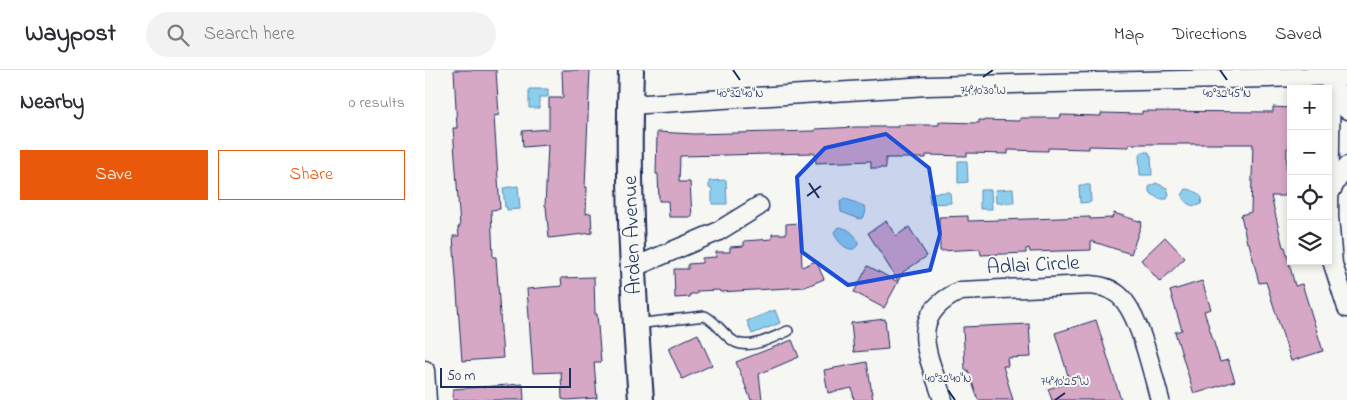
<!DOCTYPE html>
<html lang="en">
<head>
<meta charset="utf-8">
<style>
	:root { --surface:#fff; --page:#f2f2f3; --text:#2b2b33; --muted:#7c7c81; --line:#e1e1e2; --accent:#ea580c }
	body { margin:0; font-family:"Indie Flower",sans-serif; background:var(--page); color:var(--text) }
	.controls { position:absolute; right:15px; top:15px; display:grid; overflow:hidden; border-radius:0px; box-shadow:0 2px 8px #0003 }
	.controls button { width:45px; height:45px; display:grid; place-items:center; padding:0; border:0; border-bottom:1px solid var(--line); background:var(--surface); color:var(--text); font:25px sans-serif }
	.scale { position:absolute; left:15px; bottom:12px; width:131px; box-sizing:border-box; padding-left:5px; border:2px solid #1b2f5e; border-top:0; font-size:14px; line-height:18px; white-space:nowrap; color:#1b2f5e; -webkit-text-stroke:4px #f6f6f2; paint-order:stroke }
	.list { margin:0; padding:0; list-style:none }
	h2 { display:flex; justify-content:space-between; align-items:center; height:65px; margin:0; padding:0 20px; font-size:21px }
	h2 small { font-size:16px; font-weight:400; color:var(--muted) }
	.actions { display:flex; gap:10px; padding:15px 20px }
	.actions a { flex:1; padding:11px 0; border:1px solid var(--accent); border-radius:0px; text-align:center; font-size:18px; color:var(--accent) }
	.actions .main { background:var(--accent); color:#fff }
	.icon { flex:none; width:28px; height:28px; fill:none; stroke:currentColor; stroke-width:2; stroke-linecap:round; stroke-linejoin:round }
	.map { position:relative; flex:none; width:922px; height:330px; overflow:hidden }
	header { display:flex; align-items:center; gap:30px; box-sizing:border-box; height:70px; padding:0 25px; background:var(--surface); border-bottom:1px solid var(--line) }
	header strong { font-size:24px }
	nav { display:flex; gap:28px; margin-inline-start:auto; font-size:18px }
	.search { width:350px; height:45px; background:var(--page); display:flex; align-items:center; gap:12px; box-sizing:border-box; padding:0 18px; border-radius:28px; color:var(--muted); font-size:19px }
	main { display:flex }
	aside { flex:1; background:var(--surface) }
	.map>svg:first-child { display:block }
	.water { fill:#8dceee; stroke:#5f8eb4 }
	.building { fill:#d7a7c6; stroke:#1b2f5e }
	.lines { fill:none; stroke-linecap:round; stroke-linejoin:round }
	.lane-casing { stroke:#1b2f5e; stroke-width:12 }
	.street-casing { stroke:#1b2f5e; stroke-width:21 }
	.secondary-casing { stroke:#1b2f5e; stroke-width:28 }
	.lane { stroke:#f6f6f2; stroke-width:9 }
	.street { stroke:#f6f6f2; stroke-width:18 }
	.secondary { stroke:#f6f6f2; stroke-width:24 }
	.marked { fill:#1d4ed8; fill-opacity:0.2; stroke:#1d4ed8; stroke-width:4; stroke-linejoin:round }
	.ticks { fill:none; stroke:#1b2f5e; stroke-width:2 }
	.labels { text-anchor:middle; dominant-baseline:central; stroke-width:4; stroke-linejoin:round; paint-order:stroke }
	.street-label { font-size:21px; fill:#1b2f5e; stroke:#f6f6f2 }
	.ticks-label { font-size:12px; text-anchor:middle; fill:#1b2f5e; stroke:#f6f6f2; stroke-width:4; stroke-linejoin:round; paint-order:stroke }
</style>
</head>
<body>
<header>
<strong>Waypost</strong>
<div class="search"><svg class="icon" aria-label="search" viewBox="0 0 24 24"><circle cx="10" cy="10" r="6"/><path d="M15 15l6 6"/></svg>Search here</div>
<nav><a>Map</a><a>Directions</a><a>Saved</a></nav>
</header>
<main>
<aside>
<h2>Nearby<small>0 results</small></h2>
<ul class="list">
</ul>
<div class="actions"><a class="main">Save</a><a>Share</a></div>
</aside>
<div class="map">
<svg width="922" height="330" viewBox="0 0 922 330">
	<rect width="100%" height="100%" fill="#f6f6f2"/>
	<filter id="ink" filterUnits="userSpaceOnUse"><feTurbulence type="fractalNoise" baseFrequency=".02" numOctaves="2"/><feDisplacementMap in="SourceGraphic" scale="10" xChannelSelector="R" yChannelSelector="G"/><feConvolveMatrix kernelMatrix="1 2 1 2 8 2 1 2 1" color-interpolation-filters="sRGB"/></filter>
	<g filter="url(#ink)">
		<!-- water -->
		<g class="water">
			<polygon points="104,19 123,19 123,27 114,27 114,38 104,38"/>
			<polygon points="717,82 724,82 724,85 726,85 727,105 715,105 714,85 716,84"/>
			<polygon points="533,91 542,91 543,112 533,113"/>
			<polygon points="301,110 302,134 287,134 287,119 284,118 284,111"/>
			<polygon points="731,113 742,118 744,124 742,129 734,129 724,122 724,117"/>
			<polygon points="665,115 666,132 655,133 654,115"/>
			<polygon points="93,116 95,139 82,140 82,137 80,137 78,118"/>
			<polygon points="588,119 589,133 571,133 570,120"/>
			<path d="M761,119C766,119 774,123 777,128L776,134C769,139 758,133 757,125Z"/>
			<polygon points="555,120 566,120 567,139 555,139"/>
			<polygon points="525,122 526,133 505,134 504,123"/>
			<polygon points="419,128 439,136 441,141 439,147 435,149 416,142 415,132"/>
			<path d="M413,157C423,157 433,166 433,175C431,177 429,180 426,179C419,179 410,168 409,162Z"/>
			<polygon points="350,240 355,253 327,264 322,251"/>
		</g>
		<!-- building -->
		<g class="building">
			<polygon points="29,0 71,0 74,45 69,46 75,139 66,140 68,187 71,187 78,288 37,291 28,166 34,166 33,157 35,157 28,58 32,58"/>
			<polygon points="137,0 165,0 160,117 162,117 161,144 166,143 167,163 124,168 121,136 120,136 123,75 98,77 97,61 124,59 124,28 138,28"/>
			<polygon points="848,37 866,38 866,78 862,78 861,126 846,126 858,177 860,177 870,216 877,214 898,281 866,291 841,212 834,213 824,173 822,173 816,145 826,142 828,74 704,74 704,77 664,76 664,79 623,78 623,81 583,80 583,84 542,83 542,86 501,85 501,88 461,88 461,98 446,98 446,91 391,93 390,83 255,86 254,112 265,112 267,147 244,147 243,131 234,131 233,104 231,104 232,62 269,64 390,61 390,59 432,57 473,57 473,55 514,55 514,52 554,53 554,50 595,51 595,48 635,48 636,45 676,46 676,43 717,44 717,41 848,42"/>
			<polygon points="689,143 717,152 706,184 666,171 666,180 605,182 604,178 601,179 601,183 556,185 555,179 515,181 514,147 543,146 543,151 665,147 665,149 687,148"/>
			<polygon points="461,151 471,166 484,157 502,186 478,202 473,211 443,163"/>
			<polygon points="375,153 377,197 391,191 399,209 380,217 295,222 294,220 272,221 272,224 265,224 265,227 250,228 249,199 263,199 263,194 277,193 277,188 291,187 291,182 305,182 305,177 319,176 319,171 347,169 347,164 361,164 361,154"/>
			<polygon points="740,167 760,188 735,212 716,190"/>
			<polygon points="443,196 473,212 459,238 429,222"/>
			<polygon points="169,207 170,244 172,244 176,292 169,292 172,328 141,330 137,329 136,302 108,303 102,219 137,216 136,208"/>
			<polygon points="777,211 786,239 779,241 795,292 803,290 810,311 769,324 750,262 757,260 745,221"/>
			<polygon points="460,249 463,279 429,282 426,253"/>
			<polygon points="671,250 696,330 627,330 623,319 645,312 630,263"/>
			<polygon points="604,254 606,287 582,288 583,296 578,296 588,330 553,330 543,300 540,300 538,257"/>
			<polygon points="273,264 287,295 257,309 243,278"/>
			<polygon points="367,270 374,287 334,304 337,330 326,330 311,292"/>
			<polygon points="442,292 448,330 429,330 427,318 403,323 399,300"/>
			<polygon points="98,314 99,330 28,330 28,319"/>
		</g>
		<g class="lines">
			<defs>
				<path id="lane" d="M211,254L280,246C292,252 298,265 310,272C325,280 349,267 363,261"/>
				<g id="street">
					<polyline points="906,0 904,147 908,194 922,238"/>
					<polyline points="907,12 922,40"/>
					<polyline points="205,35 502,16 922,6"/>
					<polyline points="906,121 912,110 922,96"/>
					<polyline points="207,198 292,162 334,136"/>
					<polyline points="0,300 2,330"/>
					<path d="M518,330C504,285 479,247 535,221L665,215C675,216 683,217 691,223C714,238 727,303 735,330"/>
				</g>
				<path id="secondary" d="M206,0C202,110 208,220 216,330"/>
			</defs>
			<!-- lane casing -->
			<use href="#lane" class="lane-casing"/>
			<!-- street casing -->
			<use href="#street" class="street-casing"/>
			<!-- secondary casing -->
			<use href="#secondary" class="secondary-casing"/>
			<!-- lane -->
			<use href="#lane" class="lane"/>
			<!-- street -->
			<use href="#street" class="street"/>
			<!-- secondary -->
			<use href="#secondary" class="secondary"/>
		</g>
	</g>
	<!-- marked area -->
	<path class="marked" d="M461,64L504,98L515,164L505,200L423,215L377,182L372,107L400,78Z"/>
	<!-- ticks -->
	<path class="ticks" d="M308,0L315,10M795,0L802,10M558,7L568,0M384,113L394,128M382,126L396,116M523,320L530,330M630,330L640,323"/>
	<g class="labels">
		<!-- street labels -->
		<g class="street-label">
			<text transform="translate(208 165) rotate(-92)">Arden Avenue</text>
			<text transform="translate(608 196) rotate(-3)">Adlai Circle</text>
		</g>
	</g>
	<g class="ticks-label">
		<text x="558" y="24">74°10'30"W</text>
		<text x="802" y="27">40°32'45"N</text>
		<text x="315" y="27">40°32'40"N</text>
		<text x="523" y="312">40°32'40"N</text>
		<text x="640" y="315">74°10'25"W</text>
	</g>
</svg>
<div class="controls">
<button>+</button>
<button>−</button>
<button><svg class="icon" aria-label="locate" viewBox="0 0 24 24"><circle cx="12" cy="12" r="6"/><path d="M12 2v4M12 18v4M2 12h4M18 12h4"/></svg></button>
<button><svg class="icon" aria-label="layers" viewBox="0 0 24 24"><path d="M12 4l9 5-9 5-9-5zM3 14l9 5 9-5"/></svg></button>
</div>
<div class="scale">50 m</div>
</div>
</main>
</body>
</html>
